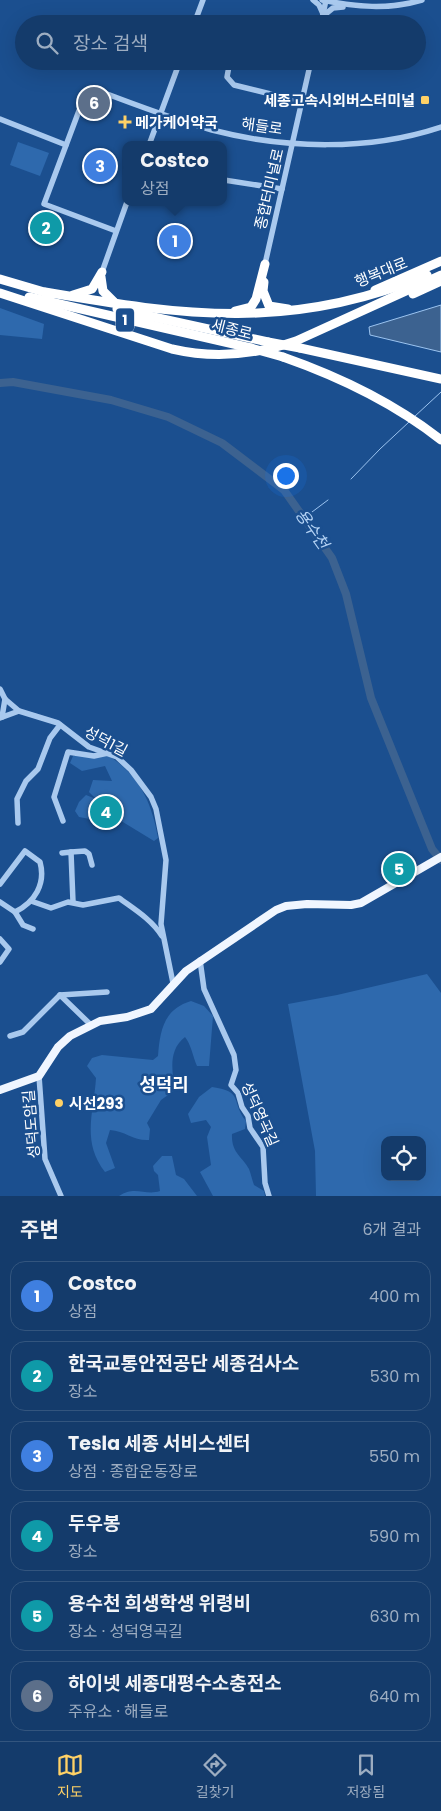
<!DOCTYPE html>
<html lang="ko">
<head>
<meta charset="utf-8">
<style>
	:root { --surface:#143b6b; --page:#214673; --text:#f1f3f6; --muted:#9dadc1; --line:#33557e; --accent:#ffd166 }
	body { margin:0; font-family:Poppins,"Noto Sans KR",sans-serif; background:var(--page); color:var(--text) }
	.controls { position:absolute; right:15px; bottom:15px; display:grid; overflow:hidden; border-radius:10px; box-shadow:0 5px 20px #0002 }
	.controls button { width:45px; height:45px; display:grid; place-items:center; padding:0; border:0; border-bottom:1px solid var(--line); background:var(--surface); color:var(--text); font:25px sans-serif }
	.you { position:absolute; left:285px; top:475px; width:18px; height:18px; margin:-12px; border:4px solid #fff; border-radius:50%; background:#1a73e8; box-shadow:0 0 0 8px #1a73e833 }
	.badge { display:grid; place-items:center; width:32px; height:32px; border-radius:50%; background:var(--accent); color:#fff; font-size:16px; font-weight:700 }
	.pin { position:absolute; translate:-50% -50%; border:2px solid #fff; box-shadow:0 1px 5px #0006 }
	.popup { position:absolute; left:122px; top:141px; width:105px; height:65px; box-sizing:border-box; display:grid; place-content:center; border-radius:10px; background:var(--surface); filter:drop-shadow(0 1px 4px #0005); font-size:16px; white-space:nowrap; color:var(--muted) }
	.popup b { font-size:19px; color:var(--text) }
	.popup::after { content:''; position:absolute; left:50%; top:100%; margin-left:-10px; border:10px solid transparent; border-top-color:var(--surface) }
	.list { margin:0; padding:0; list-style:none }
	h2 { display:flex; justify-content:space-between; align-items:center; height:65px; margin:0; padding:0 20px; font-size:21px }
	h2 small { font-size:16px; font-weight:400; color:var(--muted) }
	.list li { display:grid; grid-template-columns:32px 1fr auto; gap:15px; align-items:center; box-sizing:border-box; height:70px; margin:0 10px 10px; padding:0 10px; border:1px solid var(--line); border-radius:15px }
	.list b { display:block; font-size:19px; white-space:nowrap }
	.list p { margin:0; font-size:16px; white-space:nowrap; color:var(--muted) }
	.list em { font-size:16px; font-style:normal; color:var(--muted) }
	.icon { flex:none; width:28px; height:28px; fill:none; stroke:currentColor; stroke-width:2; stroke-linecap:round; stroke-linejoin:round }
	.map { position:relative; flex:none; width:441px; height:1196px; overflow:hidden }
	.search { position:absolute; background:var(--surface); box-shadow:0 5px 20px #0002; left:15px; right:15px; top:15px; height:55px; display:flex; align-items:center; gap:12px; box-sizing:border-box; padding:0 18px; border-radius:28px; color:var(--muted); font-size:19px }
	.sheet { height:545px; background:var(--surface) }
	nav { display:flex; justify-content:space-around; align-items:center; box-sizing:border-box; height:70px; border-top:1px solid var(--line); background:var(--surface); font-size:14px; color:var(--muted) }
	nav a { display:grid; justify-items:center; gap:2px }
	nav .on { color:var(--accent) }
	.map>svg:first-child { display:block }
	.green { fill:#2e69ad; fill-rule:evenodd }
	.water { fill:#3c6290; stroke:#9cc4f0 }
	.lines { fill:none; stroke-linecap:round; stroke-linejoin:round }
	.stream { stroke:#9cc4f0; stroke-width:1 }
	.river { stroke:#3c6290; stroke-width:8 }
	.minor { stroke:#a9c9ee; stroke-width:5.5 }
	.major { stroke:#f0f6ff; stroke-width:8 }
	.highway { stroke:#fff; stroke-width:9 }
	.highway-bridge { stroke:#fff; stroke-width:9 }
	.poi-dot { fill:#ffd166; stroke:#1b4f8f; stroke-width:2 }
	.labels { text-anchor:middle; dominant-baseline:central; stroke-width:5; stroke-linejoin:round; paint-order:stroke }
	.shield { fill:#1b4f8f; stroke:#bbcadd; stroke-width:1 }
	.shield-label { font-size:14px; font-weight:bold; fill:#fff }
	.poi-label { font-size:15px; font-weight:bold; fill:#fff; stroke:#1b4f8f; text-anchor:start }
	.street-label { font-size:15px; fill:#fff; stroke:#1b4f8f }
	.water-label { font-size:16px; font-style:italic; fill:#b5d3f5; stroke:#1b4f8f }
	.quarter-label { font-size:18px; font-weight:bold; fill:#fff; stroke:#1b4f8f }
</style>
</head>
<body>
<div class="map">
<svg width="441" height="1196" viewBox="0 0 441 1196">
	<rect width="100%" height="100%" fill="#1b4f8f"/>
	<!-- green -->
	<g class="green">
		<polygon points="18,142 49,153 40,176 10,165"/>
		<polygon points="0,308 44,324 42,339 0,335"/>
		<path d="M107,755C139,774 152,803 158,838L154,841L113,816L89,792L93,780L112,781L105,766L82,771L70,763L73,756Z"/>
		<path d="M86,795L96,799C100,808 97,814 90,819L79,817L75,811L79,802Z"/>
		<path d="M427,974L441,993V1196H316L315,1151L288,1004L337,995ZM385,1140H422V1177H385Z"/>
		<path d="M191,1001L204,1006L213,1016L209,1066H197C193,1057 191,1044 185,1037C168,1050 172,1071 175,1090L161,1100L147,1123L150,1129L149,1140C134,1141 125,1131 110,1130L106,1143L115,1168L105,1172C81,1141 94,1112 96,1078L87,1066L92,1058L102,1055L153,1060L158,1056C160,1030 164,1009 191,1001Z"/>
		<path d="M212,1087C245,1092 230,1101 246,1121L245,1129L232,1134C231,1153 243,1157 249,1169C251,1174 252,1180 254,1185L264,1191L265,1196H213L200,1172L211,1165L207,1137L211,1127L206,1120L191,1123L188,1114L199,1097Z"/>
		<path d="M162,1156H172L176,1175L184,1179L197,1196H119C135,1185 145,1196 160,1191L158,1175L154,1171L153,1166Z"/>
	</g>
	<!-- water -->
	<polygon class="water" points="441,305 441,352 370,335 369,327"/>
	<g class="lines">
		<!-- stream -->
		<g class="stream">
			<polyline points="414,417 441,392"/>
			<polyline points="351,479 380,449 409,422"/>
			<polyline points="304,518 328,500"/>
		</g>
		<!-- river -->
		<polyline class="river" points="0,383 13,382 111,400 168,417 222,443 284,490 332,558 346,594 371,698 432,849 441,860"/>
		<!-- minor -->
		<g class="minor">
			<polyline points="313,0 319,5 323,14"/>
			<path d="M322,0C356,7 388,10 422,0"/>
			<polyline points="323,16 333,8 343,7"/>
			<polyline points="194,24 203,0"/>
			<polyline points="321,24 326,0"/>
			<polyline points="230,61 227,77 234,85 303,102"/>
			<polyline points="0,119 66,145"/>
			<polyline points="149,145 180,61"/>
			<polyline points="224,180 282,189"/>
			<path d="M116,231L44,204L86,92L94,89C133,104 172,119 212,130C285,149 369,151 441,127"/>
			<polyline points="265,264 311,61"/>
			<polyline points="102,272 127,202"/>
			<polyline points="0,689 5,699 19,711 58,723 89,747 117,757 131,770 151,797 156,809 166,860 161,924 173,983"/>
			<polyline points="2,717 5,699"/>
			<polyline points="0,718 19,711"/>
			<polyline points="63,821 54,797 68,752 94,756 108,753"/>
			<polyline points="18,823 17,799 26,781 38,769 50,738 60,725"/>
			<polyline points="71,852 85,851 89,854 92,865"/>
			<polyline points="62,853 71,852 73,902"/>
			<path d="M0,884L25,851L40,862C46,884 35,902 15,912L0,902"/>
			<path d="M31,901L51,908L68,902L83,905L119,898C134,909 151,919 162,936"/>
			<polyline points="15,912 23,925 33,929"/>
			<polyline points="0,939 9,949 0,962"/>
			<polyline points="200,960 204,989 234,1055 236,1070 231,1085 238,1093 242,1107 248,1116 250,1128 263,1147 265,1183 269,1196"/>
			<polyline points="60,995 107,992"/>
			<polyline points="10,1036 23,1032 60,995 91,1025"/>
			<polyline points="39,1076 45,1159 61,1196"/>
		</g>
		<!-- major -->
		<polyline class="major" points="0,1090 39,1076 58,1047 70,1036 100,1021 127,1017 151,1009 186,971 276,910 286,906 307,904 351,905 361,903 441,857"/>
		<!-- highway -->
		<g class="highway">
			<polyline points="101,277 103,291 115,303"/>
			<polyline points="0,279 51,294"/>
			<polyline points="264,282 263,291 269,306 288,309"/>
			<polyline points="375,290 441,261"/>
			<path d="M45,292C185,316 292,331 427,275"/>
			<path d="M0,293L172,349C215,359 255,355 296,341L441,275"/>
			<polyline points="413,294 441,281"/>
			<polyline points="73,295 92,289 102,272"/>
			<polyline points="29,297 251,348"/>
			<polyline points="117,309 268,342"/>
			<polyline points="235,311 251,307 256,299 265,264"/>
			<polyline points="300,348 441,379"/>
			<path d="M283,357C340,377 393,402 441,440"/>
		</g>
		<!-- highway-bridge -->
		<g class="highway-bridge">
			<polyline points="268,342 300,348"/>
			<polyline points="251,348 283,357"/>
		</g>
	</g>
	<!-- markers -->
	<g class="poi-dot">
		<rect x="420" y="95" width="10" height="10" rx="2.5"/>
		<path d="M122.5 114.5h5v5h5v5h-5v5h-5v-5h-5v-5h5z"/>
		<circle cx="59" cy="1103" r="5"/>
	</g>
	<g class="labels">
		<!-- shield labels -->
		<rect class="shield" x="116" y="308.5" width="18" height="23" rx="4"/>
		<g class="shield-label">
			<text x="125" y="320">1</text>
		</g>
		<!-- poi labels -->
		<g class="poi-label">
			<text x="415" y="100" text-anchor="end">세종고속시외버스터미널</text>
			<text x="135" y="122">메가케어약국</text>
			<text x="69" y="1103">시선293</text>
		</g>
		<!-- street labels -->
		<g class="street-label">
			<text transform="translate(262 126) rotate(8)">해들로</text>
			<text transform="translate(269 189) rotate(-77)">종합터미널로</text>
			<text transform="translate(381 272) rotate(-22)">행복대로</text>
			<text transform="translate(232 329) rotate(14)">세종로</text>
			<text transform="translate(106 741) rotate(28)">성덕1길</text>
			<text transform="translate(260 1114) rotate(66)">성덕영곡길</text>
			<text transform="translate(31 1124) rotate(-95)">성덕도암길</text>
		</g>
		<!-- water labels -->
		<g class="water-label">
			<text transform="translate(312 529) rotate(55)">용수천</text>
		</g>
		<!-- quarter labels -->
		<g class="quarter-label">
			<text x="164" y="1084">성덕리</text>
		</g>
	</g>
</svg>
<div class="controls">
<button><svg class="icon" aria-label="locate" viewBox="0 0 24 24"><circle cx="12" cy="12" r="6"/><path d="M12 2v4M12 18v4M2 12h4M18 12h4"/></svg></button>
</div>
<div class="you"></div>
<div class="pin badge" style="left:175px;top:241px;background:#3f7fe0">1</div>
<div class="popup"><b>Costco</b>상점</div>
<div class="pin badge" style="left:46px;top:228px;background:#0f9aa8">2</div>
<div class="pin badge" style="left:100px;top:166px;background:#3f7fe0">3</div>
<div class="pin badge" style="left:106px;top:812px;background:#0f9aa8">4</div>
<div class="pin badge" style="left:399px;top:869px;background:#0f9aa8">5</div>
<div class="pin badge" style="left:94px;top:103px;background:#5c6f8a">6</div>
<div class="search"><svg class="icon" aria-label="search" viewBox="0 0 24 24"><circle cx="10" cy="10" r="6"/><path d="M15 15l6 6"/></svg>장소 검색</div>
</div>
<section class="sheet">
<h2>주변<small>6개 결과</small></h2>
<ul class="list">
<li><span class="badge" style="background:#3f7fe0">1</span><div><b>Costco</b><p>상점</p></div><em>400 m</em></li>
<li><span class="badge" style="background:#0f9aa8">2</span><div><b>한국교통안전공단 세종검사소</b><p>장소</p></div><em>530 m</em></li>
<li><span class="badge" style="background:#3f7fe0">3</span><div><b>Tesla 세종 서비스센터</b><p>상점 · 종합운동장로</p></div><em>550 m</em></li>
<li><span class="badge" style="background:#0f9aa8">4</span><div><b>두우봉</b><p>장소</p></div><em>590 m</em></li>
<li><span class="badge" style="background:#0f9aa8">5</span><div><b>용수천 희생학생 위령비</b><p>장소 · 성덕영곡길</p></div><em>630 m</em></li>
<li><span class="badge" style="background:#5c6f8a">6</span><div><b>하이넷 세종대평수소충전소</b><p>주유소 · 해들로</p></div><em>640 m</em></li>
</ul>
</section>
<nav>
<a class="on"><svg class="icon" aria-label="map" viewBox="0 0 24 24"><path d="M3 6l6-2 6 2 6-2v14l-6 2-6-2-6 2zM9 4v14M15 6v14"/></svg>지도</a>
<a><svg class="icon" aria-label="directions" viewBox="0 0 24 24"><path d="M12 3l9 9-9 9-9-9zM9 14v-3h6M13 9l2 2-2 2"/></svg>길찾기</a>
<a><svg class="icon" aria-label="saved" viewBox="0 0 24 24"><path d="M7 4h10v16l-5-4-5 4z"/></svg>저장됨</a>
</nav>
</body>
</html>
